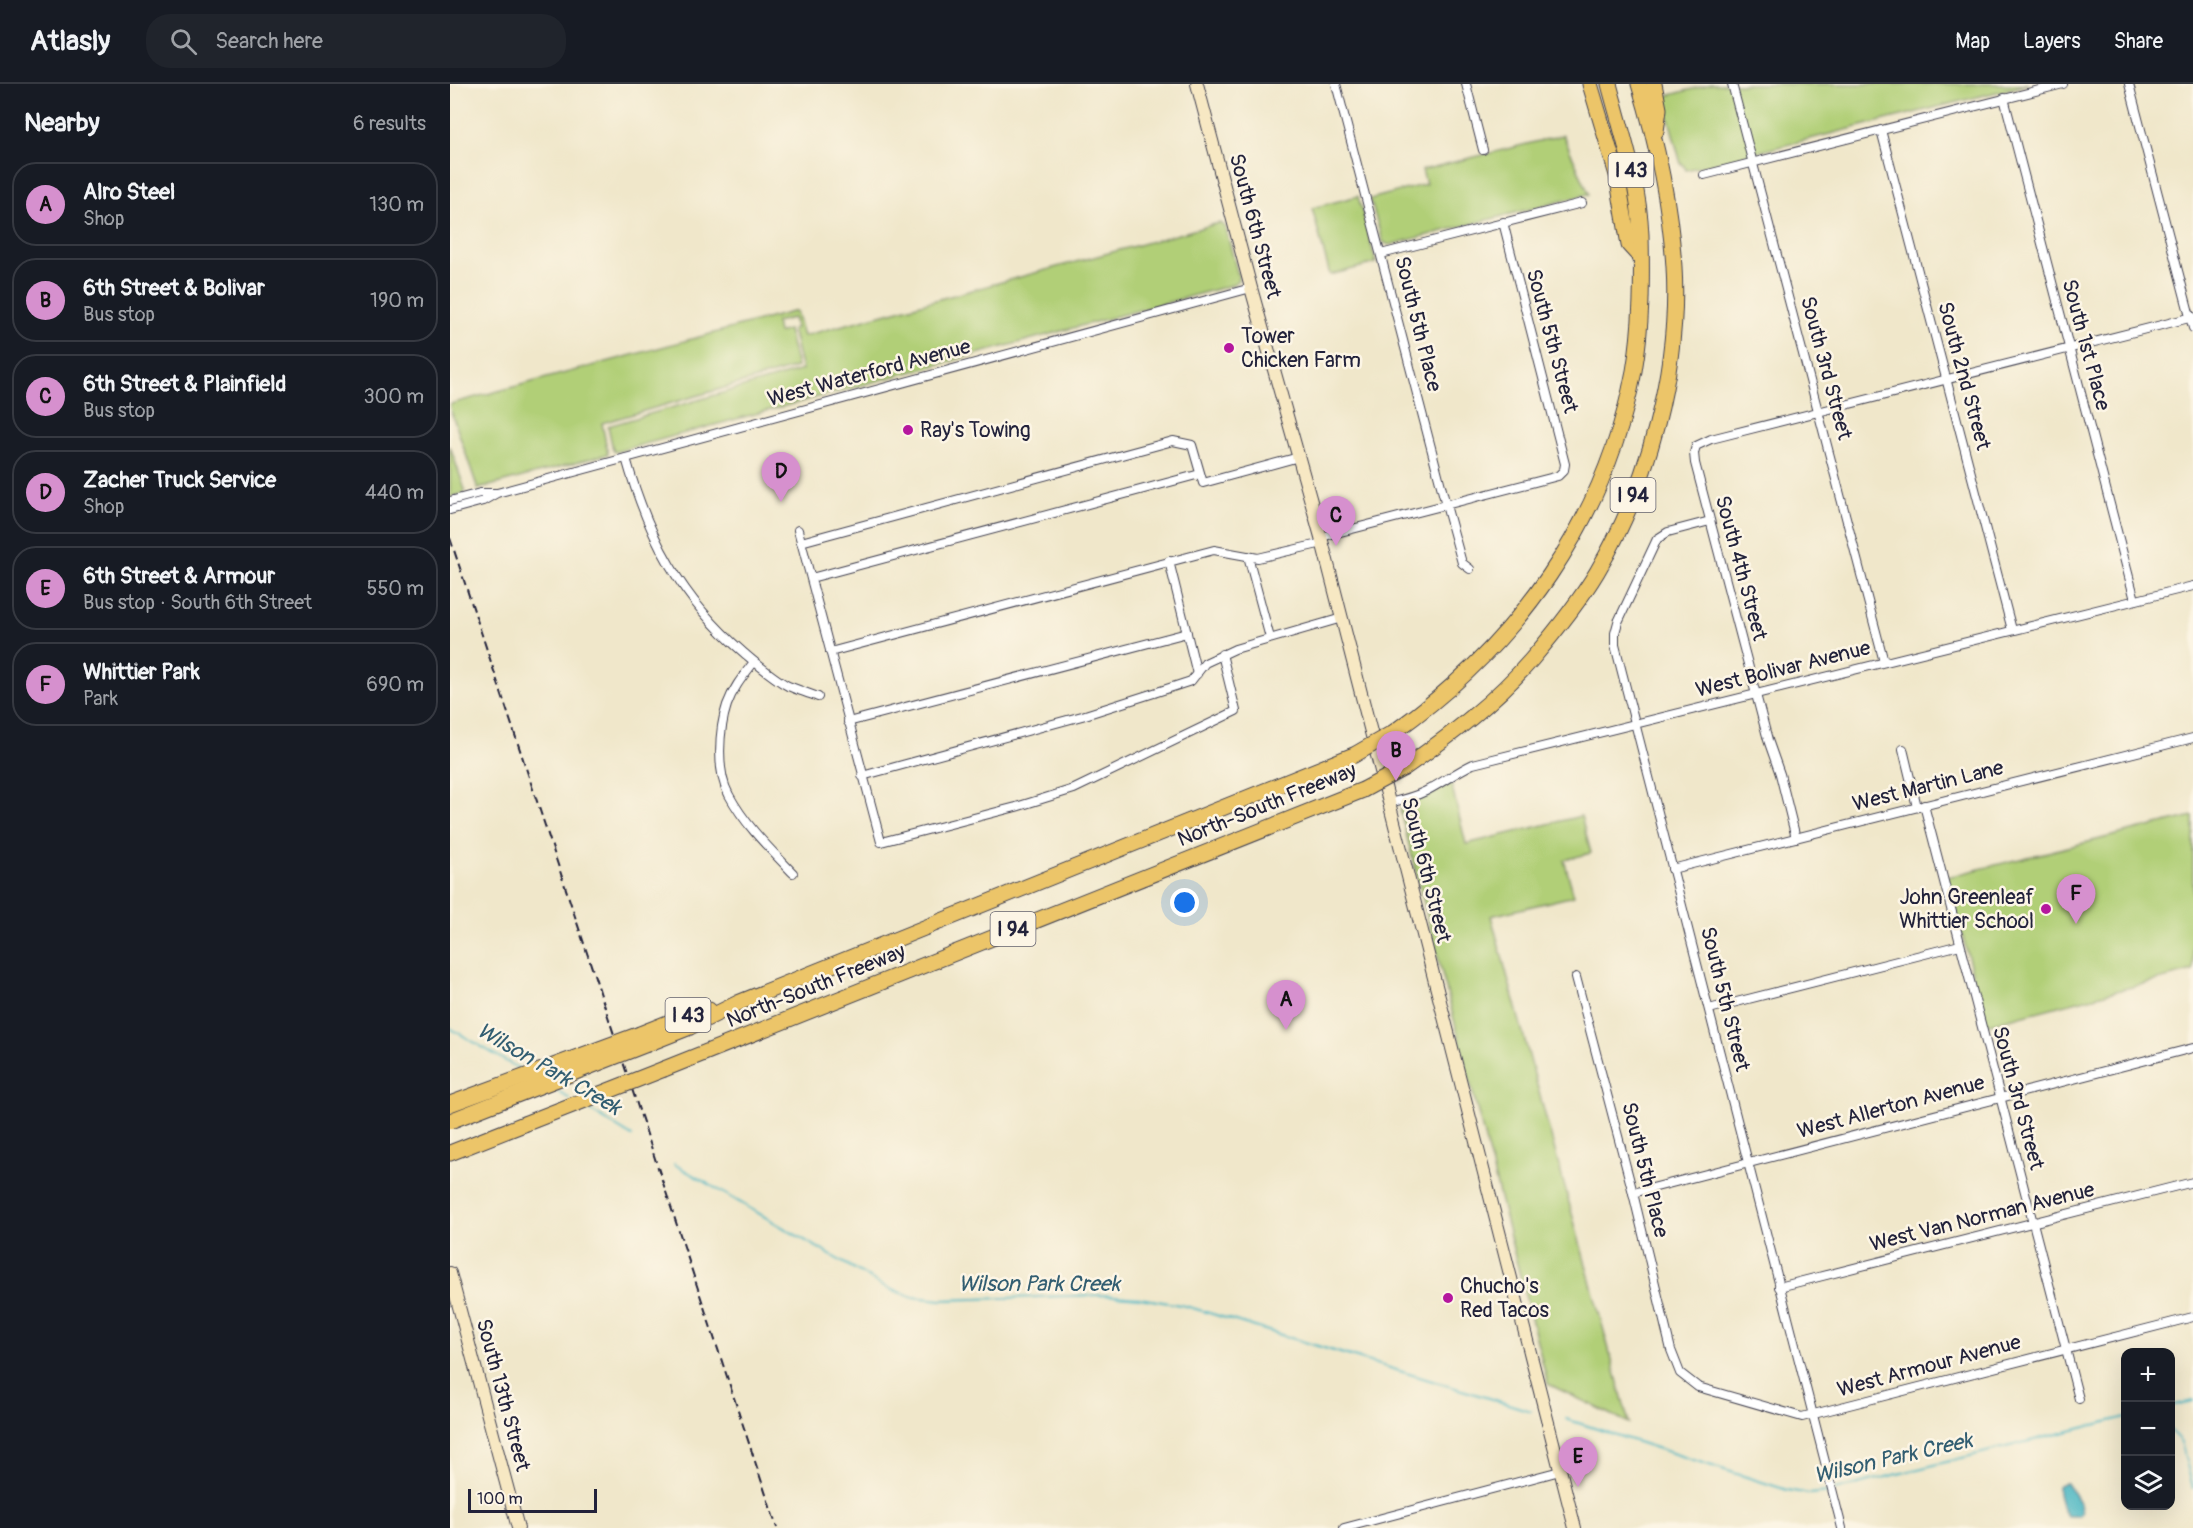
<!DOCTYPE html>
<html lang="en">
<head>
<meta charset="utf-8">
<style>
	:root { --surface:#171b24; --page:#20242c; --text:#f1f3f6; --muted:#9ea1a6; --line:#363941; --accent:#d690ce }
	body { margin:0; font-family:Pangolin,sans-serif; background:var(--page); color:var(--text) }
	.controls { position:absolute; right:18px; bottom:18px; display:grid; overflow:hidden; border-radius:12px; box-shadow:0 6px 24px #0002 }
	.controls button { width:54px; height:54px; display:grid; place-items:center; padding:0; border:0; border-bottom:2px solid var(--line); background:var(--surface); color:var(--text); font:30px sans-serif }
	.scale { position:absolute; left:18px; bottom:15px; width:129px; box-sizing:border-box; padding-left:6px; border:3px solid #22223b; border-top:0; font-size:16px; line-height:21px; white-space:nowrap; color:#22223b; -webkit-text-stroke:4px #fcf5e5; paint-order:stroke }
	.you { position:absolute; left:735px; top:819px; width:21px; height:21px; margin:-15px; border:4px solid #fff; border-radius:50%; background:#1a73e8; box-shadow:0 0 0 9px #1a73e833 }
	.badge { display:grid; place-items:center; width:39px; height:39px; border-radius:50%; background:var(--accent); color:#111; font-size:20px; font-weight:700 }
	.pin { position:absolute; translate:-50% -50px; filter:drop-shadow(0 2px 3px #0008) }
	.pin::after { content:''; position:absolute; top:32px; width:21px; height:18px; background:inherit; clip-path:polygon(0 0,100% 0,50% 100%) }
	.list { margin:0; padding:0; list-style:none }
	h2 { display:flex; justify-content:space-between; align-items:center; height:78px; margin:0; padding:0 24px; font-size:26px }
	h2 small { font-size:20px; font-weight:400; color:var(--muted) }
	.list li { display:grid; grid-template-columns:39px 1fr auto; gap:18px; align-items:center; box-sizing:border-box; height:84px; margin:0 12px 12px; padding:0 12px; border:2px solid var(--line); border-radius:24px }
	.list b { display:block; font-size:22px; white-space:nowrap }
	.list p { margin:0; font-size:20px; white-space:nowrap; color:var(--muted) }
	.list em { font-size:20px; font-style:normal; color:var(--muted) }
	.icon { flex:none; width:33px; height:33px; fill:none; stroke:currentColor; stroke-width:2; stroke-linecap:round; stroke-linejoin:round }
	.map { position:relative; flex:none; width:1743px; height:1444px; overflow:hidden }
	header { display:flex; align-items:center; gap:36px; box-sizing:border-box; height:84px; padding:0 30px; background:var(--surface); border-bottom:2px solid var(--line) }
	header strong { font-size:28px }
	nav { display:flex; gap:33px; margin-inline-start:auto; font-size:21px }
	.search { width:420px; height:54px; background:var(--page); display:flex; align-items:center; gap:15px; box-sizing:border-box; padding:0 21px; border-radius:24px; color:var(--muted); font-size:22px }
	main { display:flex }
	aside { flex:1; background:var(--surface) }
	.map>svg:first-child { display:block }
	.green { fill:#b1cf77; stroke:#6a7859; stroke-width:1.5 }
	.water { fill:#47b5c2; stroke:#346c7e; stroke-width:1.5 }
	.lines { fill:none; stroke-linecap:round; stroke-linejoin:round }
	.stream { stroke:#47b5c2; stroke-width:2 }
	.street-casing { stroke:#414050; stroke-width:10 }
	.secondary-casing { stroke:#414050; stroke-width:14 }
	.highway-casing { stroke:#414050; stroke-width:17 }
	.street { stroke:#fff; stroke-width:8 }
	.secondary { stroke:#f7e8c3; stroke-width:12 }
	.highway { stroke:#ecc569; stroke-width:15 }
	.rail { stroke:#22223b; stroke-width:2; stroke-dasharray:9 4.5; stroke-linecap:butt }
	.highway-bridge-casing { stroke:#414050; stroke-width:17; stroke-linecap:butt }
	.highway-bridge { stroke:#ecc569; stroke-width:15 }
	.poi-dot { fill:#b5179e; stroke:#fcf5e5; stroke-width:2 }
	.labels { text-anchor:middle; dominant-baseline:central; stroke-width:5; stroke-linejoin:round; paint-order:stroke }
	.shield { fill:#fcf5e5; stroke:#63616e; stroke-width:1.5 }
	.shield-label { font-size:20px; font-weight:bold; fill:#22223b }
	.street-label { font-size:21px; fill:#22223b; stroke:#fcf5e5 }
	.poi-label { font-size:21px; fill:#22223b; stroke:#fcf5e5; text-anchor:start }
	.water-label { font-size:22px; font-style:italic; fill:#315d71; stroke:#fcf5e5 }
</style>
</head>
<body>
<header>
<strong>Atlasly</strong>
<div class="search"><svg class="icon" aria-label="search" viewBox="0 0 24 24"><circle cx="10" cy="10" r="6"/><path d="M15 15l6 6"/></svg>Search here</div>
<nav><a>Map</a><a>Layers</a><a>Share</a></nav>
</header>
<main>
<aside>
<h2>Nearby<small>6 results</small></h2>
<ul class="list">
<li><span class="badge">A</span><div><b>Alro Steel</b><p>Shop</p></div><em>130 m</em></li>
<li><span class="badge">B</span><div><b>6th Street &amp; Bolivar</b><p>Bus stop</p></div><em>190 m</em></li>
<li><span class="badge">C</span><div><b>6th Street &amp; Plainfield</b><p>Bus stop</p></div><em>300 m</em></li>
<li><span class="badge">D</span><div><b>Zacher Truck Service</b><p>Shop</p></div><em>440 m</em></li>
<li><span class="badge">E</span><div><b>6th Street &amp; Armour</b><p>Bus stop · South 6th Street</p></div><em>550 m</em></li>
<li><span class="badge">F</span><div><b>Whittier Park</b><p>Park</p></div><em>690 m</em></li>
</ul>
</aside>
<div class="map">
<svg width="1743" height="1444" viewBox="0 0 1743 1444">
	<rect width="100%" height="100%" fill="#fcf5e5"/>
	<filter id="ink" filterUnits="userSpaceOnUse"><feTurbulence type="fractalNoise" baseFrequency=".0167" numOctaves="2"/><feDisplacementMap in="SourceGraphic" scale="12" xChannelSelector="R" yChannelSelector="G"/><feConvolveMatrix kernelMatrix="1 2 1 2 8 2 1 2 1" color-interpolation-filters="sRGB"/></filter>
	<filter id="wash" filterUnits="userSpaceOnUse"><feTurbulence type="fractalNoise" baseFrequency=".008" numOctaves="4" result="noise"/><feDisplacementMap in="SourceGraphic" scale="24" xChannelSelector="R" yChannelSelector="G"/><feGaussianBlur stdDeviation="1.35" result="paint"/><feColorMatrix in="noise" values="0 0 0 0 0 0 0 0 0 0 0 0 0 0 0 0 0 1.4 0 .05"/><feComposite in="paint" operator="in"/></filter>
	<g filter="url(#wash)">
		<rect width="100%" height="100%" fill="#f0e7ca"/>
		<!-- green -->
		<g class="green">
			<polygon points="1261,0 1579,0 1236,86 1233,80 1231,80 1213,13"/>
			<polygon points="1113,51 1139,110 939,161 933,158 920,115 976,100 972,86"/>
			<polygon points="908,112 926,179 880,191 862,124"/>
			<polygon points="769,139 775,142 788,191 788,196 782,201 165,368 163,366 158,342 352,286 342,245 346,244 343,234 326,238 328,249 338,246 347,283 152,339 158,370 28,405 0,324 0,320 346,227 353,252"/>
			<polygon points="0,362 15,406 14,409 0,413"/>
			<polygon points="1001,699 1016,760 1131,732 1141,769 1114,776 1124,812 1041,832 1179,1339 1098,1300 950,726 953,720 979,712"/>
			<polygon points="1743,732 1743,887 1536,941 1497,793"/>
		</g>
		<!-- water -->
		<path class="water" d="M1613,1399H1617L1630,1420L1632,1429L1628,1432H1618C1610,1424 1608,1413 1607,1402Z"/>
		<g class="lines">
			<!-- stream -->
			<g class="stream">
				<polyline points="0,944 71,986"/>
				<polyline points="102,1004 120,1015"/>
				<polyline points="133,1022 182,1052"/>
				<polyline points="224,1080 437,1204 463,1213 491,1216 652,1211 690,1214 736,1222 1081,1327"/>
				<polyline points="1720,1322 1743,1317"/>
				<polyline points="1116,1335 1337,1406 1359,1410 1379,1408"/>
				<polyline points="1720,1346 1731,1358 1743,1404"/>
				<polyline points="1384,1406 1676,1333"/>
			</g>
		</g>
	</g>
	<g filter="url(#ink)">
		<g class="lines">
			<defs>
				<g id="street">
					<polyline points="886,0 996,421 1012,479 1020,485"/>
					<polyline points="1016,0 1033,66"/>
					<polyline points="1282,0 1434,578"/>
					<polyline points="1679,0 1743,244"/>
					<polyline points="1554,14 1685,516"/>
					<polyline points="1431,46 1562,546"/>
					<polyline points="1254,91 1613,0"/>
					<polyline points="931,170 1132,119"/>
					<path d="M176,374C198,453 231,515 294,569C307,580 323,594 338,602C348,606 358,609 368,613"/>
					<polyline points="0,417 30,409 46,409"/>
					<polyline points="0,426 33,417 47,409 801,204"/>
					<polyline points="1260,437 1218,448 1207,455 1168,538 1165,549 1165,561 1392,1444"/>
					<polyline points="348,446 431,758 566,723 624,705 786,627 772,570"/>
					<polyline points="871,453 1108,392 1114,386 1115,380 1053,138"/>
					<polyline points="351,458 723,357 742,361 753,399 849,373"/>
					<polyline points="798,472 820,554"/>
					<polyline points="719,477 747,590"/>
					<polyline points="361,494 750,390"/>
					<polyline points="380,568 764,466 808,474 873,459"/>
					<path d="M304,578C294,591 283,604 277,621C269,645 266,688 279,711C295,741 320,765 343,789"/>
					<polyline points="398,638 737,549"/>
					<polyline points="1453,665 1467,723"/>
					<polyline points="412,692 632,632 704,609 741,597 755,579 785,565 892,534"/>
					<path d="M939,719C952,716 964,713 976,707C992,699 1006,688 1023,680L1743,502"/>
					<polyline points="1474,721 1629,1315"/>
					<polyline points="1346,754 1330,690 1318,656 1245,379 1244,369 1246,362 1261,355 1743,233"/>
					<polyline points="1222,785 1743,654"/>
					<polyline points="1126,893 1183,1109 1221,1266 1230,1289 1248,1303 1352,1333 1743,1233"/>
					<polyline points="1259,925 1510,861"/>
					<polyline points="1183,1109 1743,964"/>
					<polyline points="1329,1203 1743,1098"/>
					<polyline points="894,1444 1110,1387"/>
				</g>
				<g id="secondary">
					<polyline points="747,0 801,204 871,453 1125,1444"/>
					<polyline points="0,1189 68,1444"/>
				</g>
				<g id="highway">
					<polyline points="1140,0 1167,91 1179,161 1190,173"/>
					<polyline points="1204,0 1209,25 1206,47"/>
					<path d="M944,648C1068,560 1155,438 1184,287C1192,242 1192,196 1191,151C1189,99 1172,49 1159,0"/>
					<path d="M954,684C1000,652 1045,618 1082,575C1105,548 1129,518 1147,488C1198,402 1230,282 1224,183C1220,121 1207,59 1189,0"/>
					<polyline points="190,950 235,932 259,926"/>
					<polyline points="197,960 240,943 288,919 904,671"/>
					<polyline points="214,985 913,706"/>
					<polyline points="0,1069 74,1040"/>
				</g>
			</defs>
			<!-- street casing -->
			<use href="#street" class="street-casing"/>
			<!-- secondary casing -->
			<use href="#secondary" class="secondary-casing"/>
			<!-- highway casing -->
			<use href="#highway" class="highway-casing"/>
			<!-- street -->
			<use href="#street" class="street"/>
			<!-- secondary -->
			<use href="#secondary" class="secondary"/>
			<!-- highway -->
			<use href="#highway" class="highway"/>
			<!-- rail -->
			<polyline class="rail" points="0,454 327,1444"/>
			<defs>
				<g id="highway-bridge">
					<polyline points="904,671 944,648"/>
					<polyline points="913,706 954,684"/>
					<polyline points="0,1020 190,950"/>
					<polyline points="0,1037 197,960"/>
					<polyline points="74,1040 214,985"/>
				</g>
			</defs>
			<!-- highway-bridge casing -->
			<use href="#highway-bridge" class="highway-bridge-casing"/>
			<!-- highway-bridge -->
			<use href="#highway-bridge" class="highway-bridge"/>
		</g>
	</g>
	<!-- markers -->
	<g class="poi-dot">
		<circle cx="779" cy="264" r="6"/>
		<circle cx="458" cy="346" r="6"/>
		<circle cx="1596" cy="825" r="6"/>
		<circle cx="998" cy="1214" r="6"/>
	</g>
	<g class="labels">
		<!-- shield labels -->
		<g class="shield">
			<rect x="1158.5" y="69" width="45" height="34" rx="4.5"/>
			<rect x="1160.5" y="394" width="45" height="34" rx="4.5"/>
			<rect x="540.5" y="828" width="45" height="34" rx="4.5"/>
			<rect x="215.5" y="914" width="45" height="34" rx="4.5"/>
		</g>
		<g class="shield-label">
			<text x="1181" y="86">I 43</text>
			<text x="1183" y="411">I 94</text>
			<text x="563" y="845">I 94</text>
			<text x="238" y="931">I 43</text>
		</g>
		<!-- street labels -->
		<g class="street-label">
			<text transform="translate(805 142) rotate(75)">South 6th Street</text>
			<text transform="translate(968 240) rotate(76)">South 5th Place</text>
			<text transform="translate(1102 257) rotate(75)">South 5th Street</text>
			<text transform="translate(1636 261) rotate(75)">South 1st Place</text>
			<text transform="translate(1376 284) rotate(75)">South 3rd Street</text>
			<text transform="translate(419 289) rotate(-15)">West Waterford Avenue</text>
			<text transform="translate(1514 292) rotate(75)">South 2nd Street</text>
			<text transform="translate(1291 484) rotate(75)">South 4th Street</text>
			<text transform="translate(1333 585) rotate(-14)">West Bolivar Avenue</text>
			<text transform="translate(1478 702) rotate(-14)">West Martin Lane</text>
			<text transform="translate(817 721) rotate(-22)">North-South Freeway</text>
			<text transform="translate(976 786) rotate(76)">South 6th Street</text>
			<text transform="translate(366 902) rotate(-22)">North-South Freeway</text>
			<text transform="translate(1275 915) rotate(76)">South 5th Street</text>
			<text transform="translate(1568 1014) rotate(75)">South 3rd Street</text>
			<text transform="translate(1441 1023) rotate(-15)">West Allerton Avenue</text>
			<text transform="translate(1195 1086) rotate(76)">South 5th Place</text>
			<text transform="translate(1532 1133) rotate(-14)">West Van Norman Avenue</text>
			<text transform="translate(1479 1282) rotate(-15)">West Armour Avenue</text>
			<text transform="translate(53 1311) rotate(75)">South 13th Street</text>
		</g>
		<!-- poi labels -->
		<g class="poi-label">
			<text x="791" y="252">Tower<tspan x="791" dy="24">Chicken Farm</tspan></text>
			<text x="470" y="346">Ray's Towing</text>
			<text x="1584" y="813" text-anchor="end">John Greenleaf<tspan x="1584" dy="24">Whittier School</tspan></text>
			<text x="1010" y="1202">Chucho's<tspan x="1010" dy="24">Red Tacos</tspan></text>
		</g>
		<!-- water labels -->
		<g class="water-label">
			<text transform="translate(99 985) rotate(30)">Wilson Park Creek</text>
			<text x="589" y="1200">Wilson Park Creek</text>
			<text transform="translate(1443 1374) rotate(-13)">Wilson Park Creek</text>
		</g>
	</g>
</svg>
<div class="controls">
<button>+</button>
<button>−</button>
<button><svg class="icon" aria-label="layers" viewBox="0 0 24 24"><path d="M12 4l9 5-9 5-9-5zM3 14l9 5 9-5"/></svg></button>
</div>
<div class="scale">100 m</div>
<div class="you"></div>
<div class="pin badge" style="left:836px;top:946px">A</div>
<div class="pin badge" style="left:946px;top:697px">B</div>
<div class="pin badge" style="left:886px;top:462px">C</div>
<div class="pin badge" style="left:331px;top:418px">D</div>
<div class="pin badge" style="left:1128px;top:1403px">E</div>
<div class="pin badge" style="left:1626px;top:840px">F</div>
</div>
</main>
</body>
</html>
